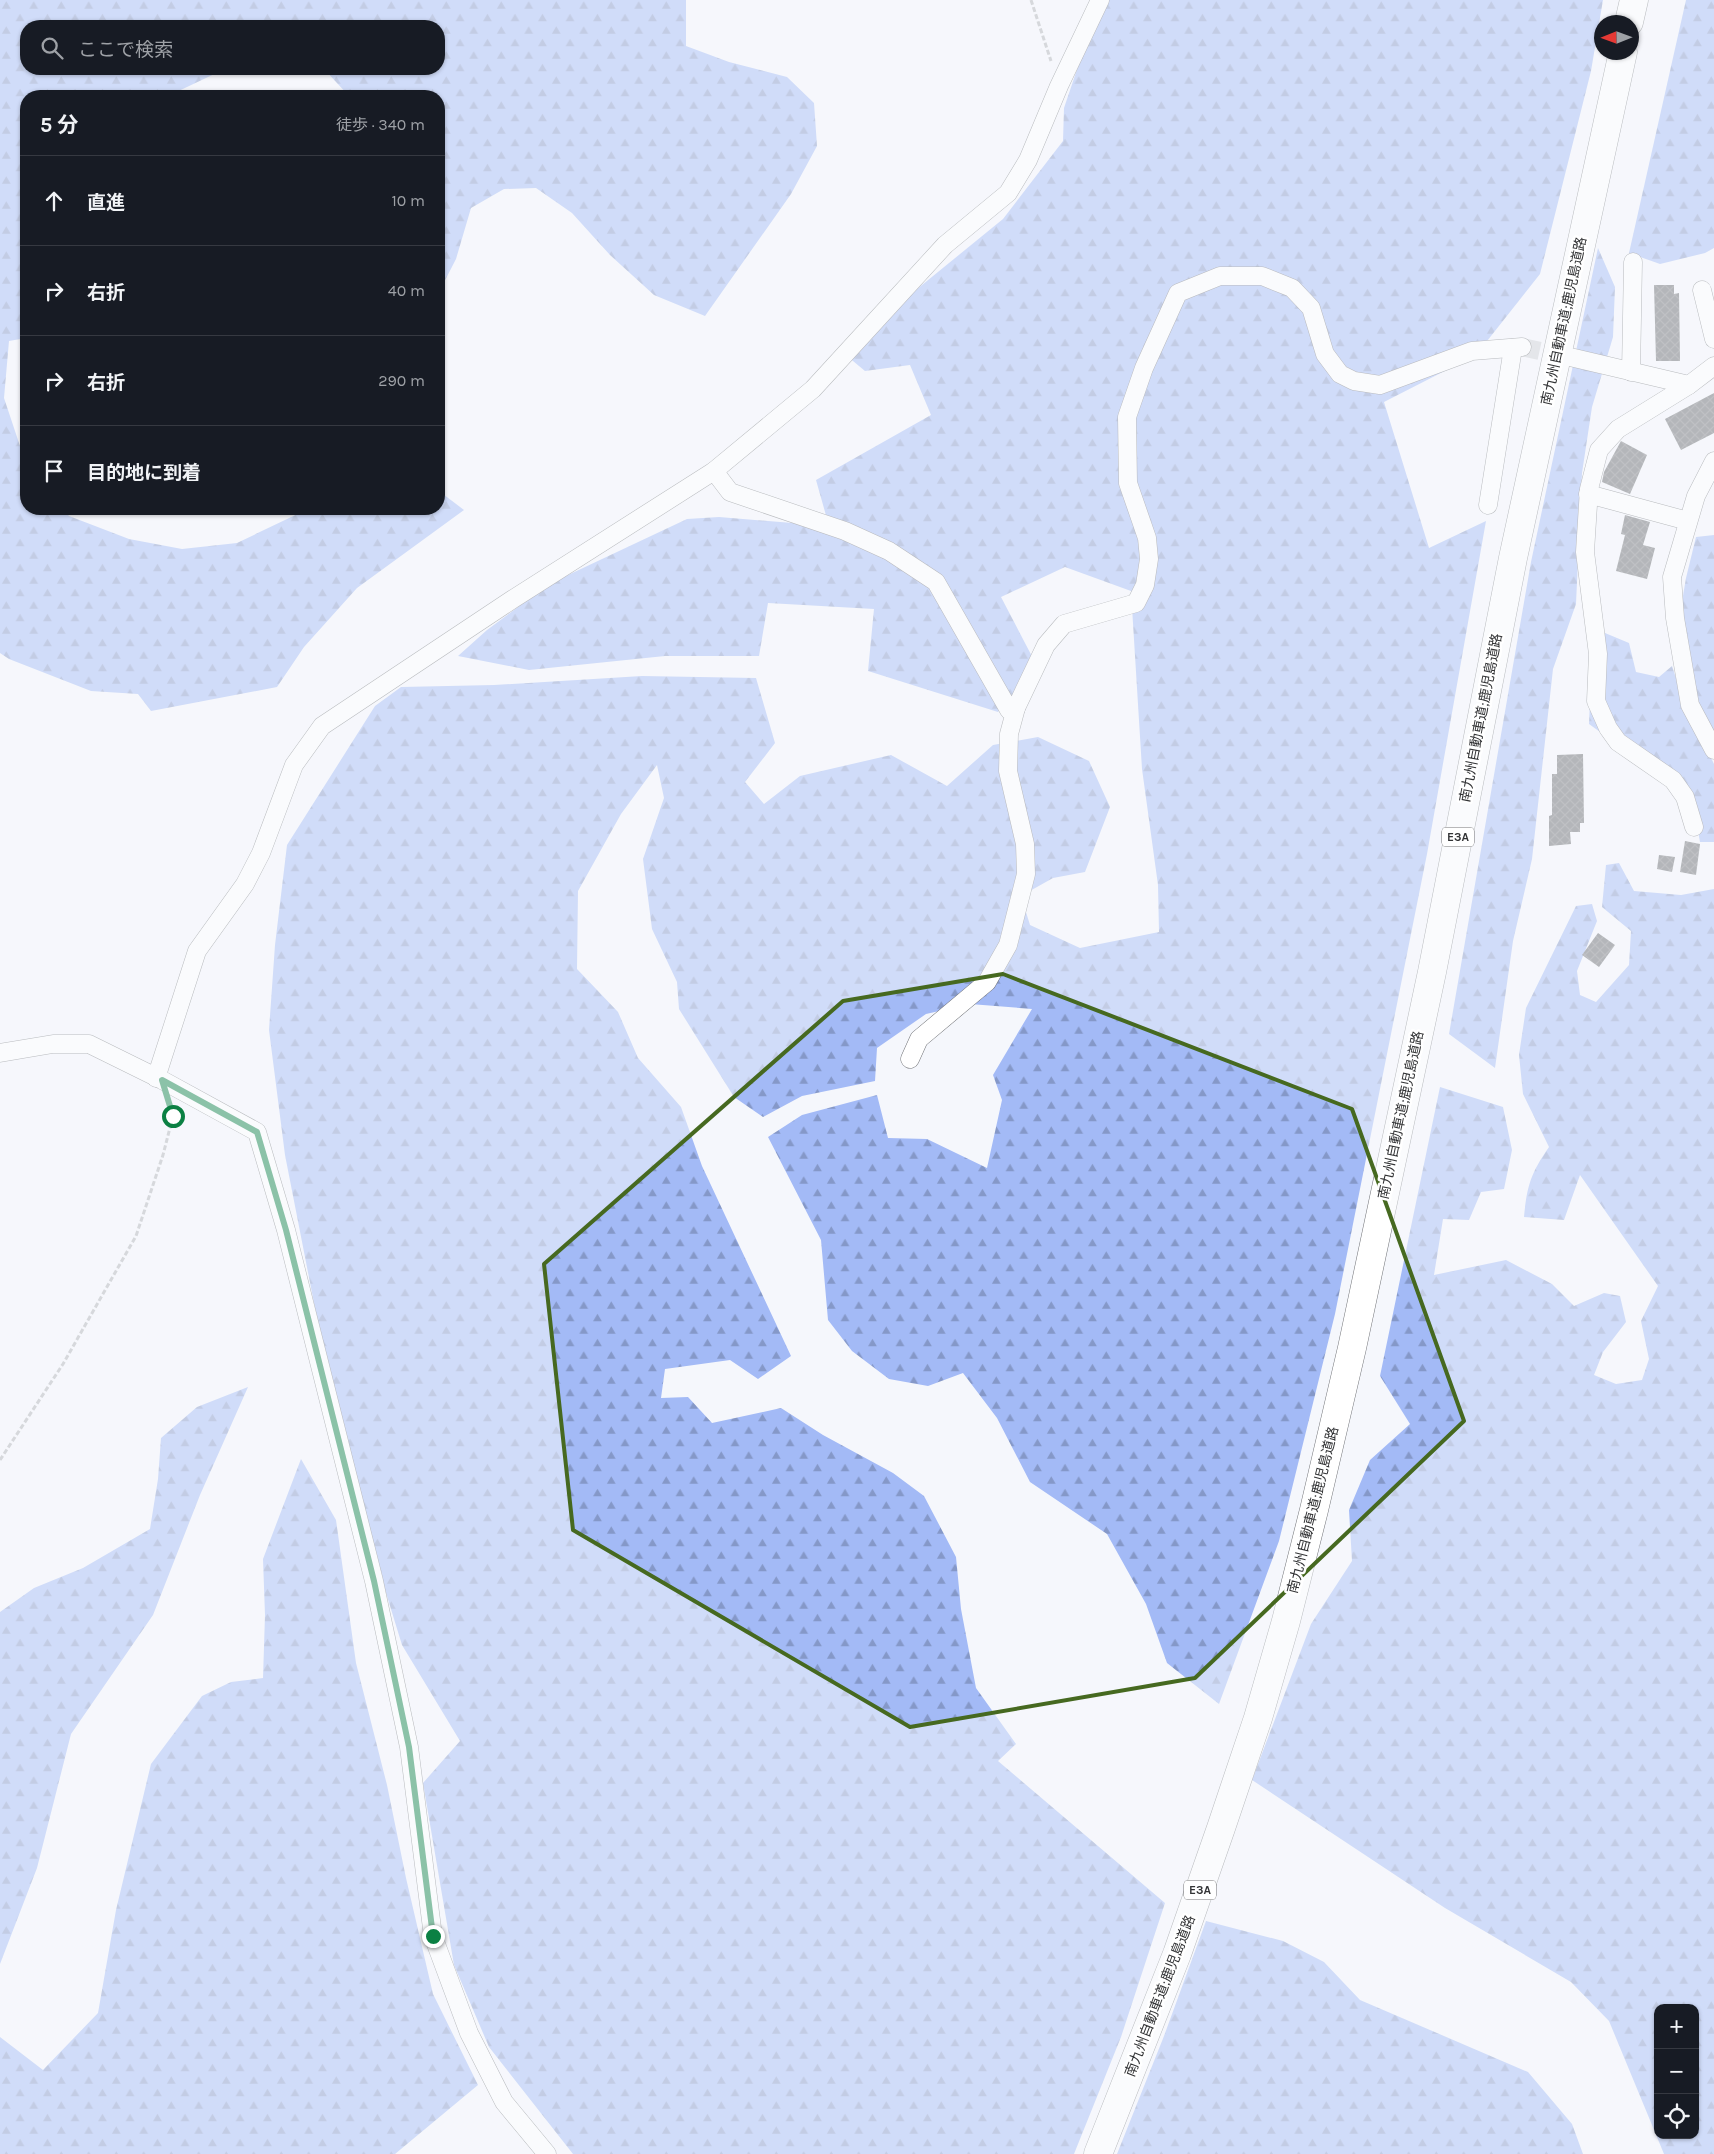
<!DOCTYPE html>
<html lang="ja">
<head>
<meta charset="utf-8">
<style>
	:root { --surface:#171b24; --page:#242831; --text:#f1f3f6; --muted:#9ea1a6; --line:#363941 }
	body { margin:0; font-family:Karla,"Noto Sans JP",sans-serif; background:var(--page); color:var(--text) }
	.controls { position:absolute; right:15px; bottom:15px; display:grid; overflow:hidden; border-radius:10px; box-shadow:0 1px 4px #0004 }
	.controls button { width:45px; height:45px; display:grid; place-items:center; padding:0; border:0; border-bottom:1px solid var(--line); background:var(--surface); color:var(--text); font:25px sans-serif }
	.compass { position:absolute; left:1594px; top:15px; width:45px; height:45px; border-radius:50%; background:var(--surface); box-shadow:0 1px 4px #0004; rotate:269deg }
	.stop { position:absolute; width:15px; height:15px; margin:-11px; border:4px solid #0b8043; border-radius:50%; background:#fff }
	.stop.end { background:#0b8043; border-color:#fff; box-shadow:0 1px 5px #0008 }
	.list { margin:0; padding:0; list-style:none }
	h2 { display:flex; justify-content:space-between; align-items:center; height:65px; margin:0; padding:0 20px; font-size:21px }
	h2 small { font-size:16px; font-weight:400; color:var(--muted) }
	.list li { display:grid; grid-template-columns:32px 1fr auto; gap:15px; align-items:center; box-sizing:border-box; height:90px; padding:0 20px; border-top:1px solid var(--line) }
	.list b { display:block; font-size:19px; white-space:nowrap }
	.list em { font-size:16px; font-style:normal; color:var(--muted) }
	.icon { flex:none; width:28px; height:28px; fill:none; stroke:currentColor; stroke-width:2; stroke-linecap:round; stroke-linejoin:round }
	.map { position:relative; flex:none; width:1714px; height:2154px; overflow:hidden }
	.search { position:absolute; background:var(--surface); box-shadow:0 1px 4px #0004; left:20px; top:20px; width:425px; height:55px; display:flex; align-items:center; gap:12px; box-sizing:border-box; padding:0 18px; border-radius:20px; color:var(--muted); font-size:19px }
	.panel { position:absolute; background:var(--surface); box-shadow:0 1px 4px #0004; left:20px; top:90px; width:425px; height:425px; border-radius:20px }
	.map>svg:first-child { display:block }
	.forest { fill:url(#forest-firs); fill-rule:evenodd }
	.building { fill:url(#building-cross-hatch) }
	.lines { fill:none; stroke-linecap:round; stroke-linejoin:round }
	.minor-tunnel { stroke:#ced0d4; stroke-width:18; stroke-dasharray:18 9; stroke-linecap:butt }
	.minor-casing { stroke:#707276; stroke-width:19 }
	.motorway-casing { stroke:#707276; stroke-width:29 }
	.path { stroke:#b0b1b5; stroke-width:3; stroke-dasharray:5 2.5; stroke-linecap:butt }
	.minor { stroke:#fff; stroke-width:18 }
	.motorway { stroke:#fff; stroke-width:28 }
	.route { stroke:#0b8043; stroke-width:6 }
	.marked { fill:none; stroke:#466920; stroke-width:4; stroke-linejoin:round }
	.labels { text-anchor:middle; dominant-baseline:central; stroke-width:5; stroke-linejoin:round; paint-order:stroke }
	.shield { fill:#fff; stroke:#707072; stroke-width:1 }
	.shield-label { font-size:12px; font-weight:bold; fill:#323335 }
	.street-label { font-size:14px; fill:#323335; stroke:#fff }
</style>
</head>
<body>
<div class="map">
<svg width="1714" height="2154" viewBox="0 0 1714 2154">
	<defs>
		<pattern id="forest-firs" width="22" height="20" patternUnits="userSpaceOnUse" patternTransform="scale(1.25)"><rect width="22" height="20" fill="#a3baf6"/><path d="M5 1l3.5 6h-7zM16 11l3.5 6h-7z" fill="#8598c8"/></pattern>
		<pattern id="building-cross-hatch" width="8" height="8" patternUnits="userSpaceOnUse" patternTransform="scale(1.25)"><rect width="8" height="8" fill="#64666a"/><path d="M0 0l8 8M0 8l8-8" fill="none" stroke="#7c7d80"/></pattern>
	</defs>
	<rect width="100%" height="100%" fill="#f5f7fc"/>
	<!-- forest -->
	<g class="forest">
		<polygon points="0,0 686,0 686,46 729,62 787,77 814,103 817,146 791,194 705,316 654,295 610,255 572,213 536,188 504,189 471,208 456,259 439,292 439,96 349,96 324,69 439,69 439,26 26,26 26,69 225,69 168,96 26,96 26,338 9,341 4,398 26,464 26,509 63,509 69,516 129,539 182,549 237,543 308,509 439,509 439,491 464,510 357,588 304,647 277,687 151,711 138,694 91,691 9,659 0,653"/>
		<polygon points="1098,0 1603,0 1591,71 1540,274 1476,355 1384,402 1429,548 1486,521 1427,854 1335,1314 1279,1541 1219,1704 1167,1663 1146,1604 1107,1534 1030,1482 997,1418 963,1373 928,1386 889,1379 852,1351 828,1320 821,1240 768,1137 802,1115 877,1095 888,1138 927,1139 987,1168 1002,1100 993,1075 1032,1009 970,1004 926,1014 877,1048 875,1081 802,1096 763,1117 734,1097 679,1009 677,982 652,929 643,859 664,798 657,765 621,814 578,891 577,969 618,1012 638,1058 681,1107 702,1166 791,1356 758,1379 730,1360 665,1369 661,1398 688,1397 712,1423 781,1408 823,1435 893,1473 924,1496 956,1557 961,1609 976,1688 1016,1744 998,1761 1165,1903 1121,2037 1074,2154 573,2154 489,2047 454,1965 423,1783 460,1741 402,1645 344,1456 285,1155 269,1030 275,945 287,845 375,706 401,687 494,685 642,676 756,678 775,743 745,782 764,804 800,776 891,755 947,786 993,745 1038,737 1089,761 1110,807 1085,872 1053,878 1021,896 1030,925 1080,948 1159,932 1158,885 1142,769 1131,591 1065,567 1001,597 1037,666 998,712 868,671 874,609 768,603 759,656 665,656 529,670 458,656 487,630 549,584 687,519 719,517 829,526 816,480 931,415 910,365 865,371 841,351 1003,219 1063,141 1064,108 1092,25"/>
		<polygon points="1686,0 1714,0 1714,248 1705,253 1660,264 1629,253"/>
		<polygon points="1598,248 1615,287 1613,337 1592,407 1582,473 1576,604 1553,669 1532,859 1513,941 1495,1068 1449,1034 1531,562"/>
		<polygon points="1714,535 1714,741 1704,723 1677,631 1686,578 1696,537"/>
		<polygon points="1593,628 1629,643 1636,672 1659,677 1672,666 1685,705 1714,764 1714,842 1700,842 1692,798 1589,724"/>
		<path d="M1619,863L1634,891L1681,895L1714,889V2154H1664L1609,2021L1571,1982L1445,1908L1252,1780L1311,1624L1352,1561L1349,1510L1370,1460L1410,1424L1380,1376L1440,1087L1503,1107L1512,1150L1504,1189L1481,1192L1469,1220L1443,1219L1434,1275L1506,1260L1552,1284L1574,1306L1604,1293L1620,1296L1626,1322L1603,1352L1594,1375L1616,1384L1642,1380L1649,1359L1641,1321L1658,1286L1580,1175L1564,1220L1524,1217C1527,1185 1531,1173 1549,1147L1523,1094L1519,1055L1526,1008L1576,906L1592,904L1597,921L1577,971L1580,995L1596,1002L1629,965L1631,931L1602,907L1606,865ZM1658,2008H1695V2135H1658Z"/>
		<polygon points="248,1387 200,1495 153,1615 71,1734 37,1868 0,1964 0,1612 34,1588 83,1568 150,1529 158,1479 161,1438 197,1407"/>
		<polygon points="301,1459 336,1520 356,1663 387,1785 406,1878 433,1994 478,2085 395,2154 0,2154 0,2037 43,2070 98,2013 116,1910 151,1764 202,1696 231,1682 263,1678 265,1615 263,1559"/>
		<polygon points="1206,1921 1283,1941 1324,1962 1360,2000 1528,2072 1572,2124 1583,2154 1117,2154 1164,2036"/>
	</g>
	<!-- building -->
	<g class="building">
		<polygon points="1654,285 1674,285 1674,294 1679,293 1680,361 1656,361"/>
		<polygon points="1714,393 1714,433 1681,450 1665,419"/>
		<polygon points="1621,441 1647,455 1630,494 1602,482 1604,472"/>
		<polygon points="1625,515 1650,522 1643,545 1655,548 1647,579 1616,571 1625,535 1621,534"/>
		<polygon points="1583,754 1584,823 1580,823 1580,832 1570,832 1571,844 1549,846 1549,816 1552,815 1552,774 1557,774 1557,755"/>
		<polygon points="1685,841 1700,844 1696,875 1680,872"/>
		<polygon points="1659,855 1675,857 1672,872 1657,869"/>
		<polygon points="1598,933 1615,945 1599,967 1582,955"/>
	</g>
	<g class="lines">
		<!-- minor-tunnel -->
		<polyline class="minor-tunnel" points="1522,347 1567,357"/>
		<defs>
			<g id="minor">
				<polyline points="1702,290 1714,339"/>
				<polyline points="1570,357 1689,385 1714,366"/>
				<polyline points="1631,372 1633,262"/>
				<polyline points="1689,385 1618,429 1599,450 1589,489 1585,552 1598,654 1596,701 1608,728 1618,742 1673,780 1685,797 1694,827"/>
				<polyline points="1714,461 1696,496 1672,577 1675,618 1690,705 1714,750"/>
				<polyline points="714,471 730,492 845,531 889,551 936,582 1009,710 1016,708 1046,645 1064,624 1136,603 1145,585 1149,559 1147,538 1128,483 1127,417 1144,368 1178,293 1220,276 1262,276 1292,288 1311,308 1325,354 1340,374 1354,381 1380,385 1472,351 1522,347"/>
				<polyline points="1588,494 1688,521"/>
				<polyline points="1488,505 1513,348"/>
				<polyline points="0,1053 53,1044 89,1044 162,1080 257,1132 286,1230 374,1581 409,1747 433,1936 469,2033 504,2102 547,2154"/>
				<polyline points="910,1059 919,1039 987,982 1008,945 1026,874 1025,844 1008,771 1009,734 1016,708"/>
				<polyline points="156,1078 197,951 245,884 261,853 294,765 322,726 513,599 714,471 813,389 945,245 1008,193 1028,160 1059,86 1100,0"/>
			</g>
			<g id="motorway">
				<polyline points="1629,22 1634,0"/>
				<polyline points="1098,2154 1177,1954 1221,1828 1258,1718 1286,1621 1314,1510 1352,1348 1432,972 1513,558 1623,52"/>
			</g>
		</defs>
		<!-- minor casing -->
		<use href="#minor" class="minor-casing"/>
		<!-- motorway casing -->
		<use href="#motorway" class="motorway-casing"/>
		<!-- path -->
		<g class="path">
			<polyline points="1031,0 1051,61"/>
			<polyline points="0,1460 63,1364 136,1236 163,1155 173,1116 169,1105"/>
		</g>
		<!-- minor -->
		<use href="#minor" class="minor"/>
		<!-- motorway -->
		<use href="#motorway" class="motorway"/>
	</g>
	<g class="lines">
		<!-- route -->
		<polyline class="route" points="173,1116 162,1080 257,1132 286,1230 374,1581 409,1747 433,1936"/>
	</g>
	<!-- marked area -->
	<path d="M0 0H1714V2154H0ZM1003,974L1352,1109L1464,1421L1195,1678L910,1727L573,1530L544,1264L843,1001Z" fill="#f5f7fc" fill-opacity=".55" fill-rule="evenodd"/>
	<path class="marked" d="M1003,974L1352,1109L1464,1421L1195,1678L910,1727L573,1530L544,1264L843,1001Z"/>
	<g class="labels">
		<!-- shield labels -->
		<g class="shield">
			<rect x="1442" y="827.5" width="32" height="19" rx="4"/>
			<rect x="1184" y="1880.5" width="32" height="19" rx="4"/>
		</g>
		<g class="shield-label">
			<text x="1458" y="837">E3A</text>
			<text x="1200" y="1890">E3A</text>
		</g>
		<!-- street labels -->
		<g class="street-label">
			<text transform="translate(1564 321) rotate(-78)">南九州自動車道;鹿児島道路</text>
			<text transform="translate(1481 718) rotate(-79)">南九州自動車道;鹿児島道路</text>
			<text transform="translate(1401 1115) rotate(-78)">南九州自動車道;鹿児島道路</text>
			<text transform="translate(1313 1510) rotate(-76)">南九州自動車道;鹿児島道路</text>
			<text transform="translate(1160 1996) rotate(-69)">南九州自動車道;鹿児島道路</text>
		</g>
	</g>
</svg>
<div class="controls">
<button>+</button>
<button>−</button>
<button><svg class="icon" aria-label="locate" viewBox="0 0 24 24"><circle cx="12" cy="12" r="6"/><path d="M12 2v4M12 18v4M2 12h4M18 12h4"/></svg></button>
</div>
<svg class="compass" viewBox="-18 -18 36 36"><path d="M0-13l5 13h-10z" fill="#e53935"/><path d="M0 13l5-13h-10z" fill="#9ea1a6"/></svg>
<div class="stop" style="left:173px;top:1116px"></div>
<div class="stop end" style="left:433px;top:1936px"></div>
<div class="search"><svg class="icon" aria-label="search" viewBox="0 0 24 24"><circle cx="10" cy="10" r="6"/><path d="M15 15l6 6"/></svg>ここで検索</div>
<section class="panel">
<h2>5 分<small>徒歩 · 340 m</small></h2>
<ul class="list">
<li><svg class="icon" aria-label="ahead" viewBox="0 0 24 24"><path d="M12 20V5M6 11l6-6 6 6"/></svg><div><b>直進</b></div><em>10 m</em></li>
<li><svg class="icon" aria-label="right" viewBox="0 0 24 24"><path d="M7 20v-9h11M14 6l5 5-5 5"/></svg><div><b>右折</b></div><em>40 m</em></li>
<li><svg class="icon" aria-label="right" viewBox="0 0 24 24"><path d="M7 20v-9h11M14 6l5 5-5 5"/></svg><div><b>右折</b></div><em>290 m</em></li>
<li><svg class="icon" aria-label="arrive" viewBox="0 0 24 24"><path d="M6 21V4h12l-3 4 3 4H6"/></svg><div><b>目的地に到着</b></div></li>
</ul>
</section>
</div>
</body>
</html>
